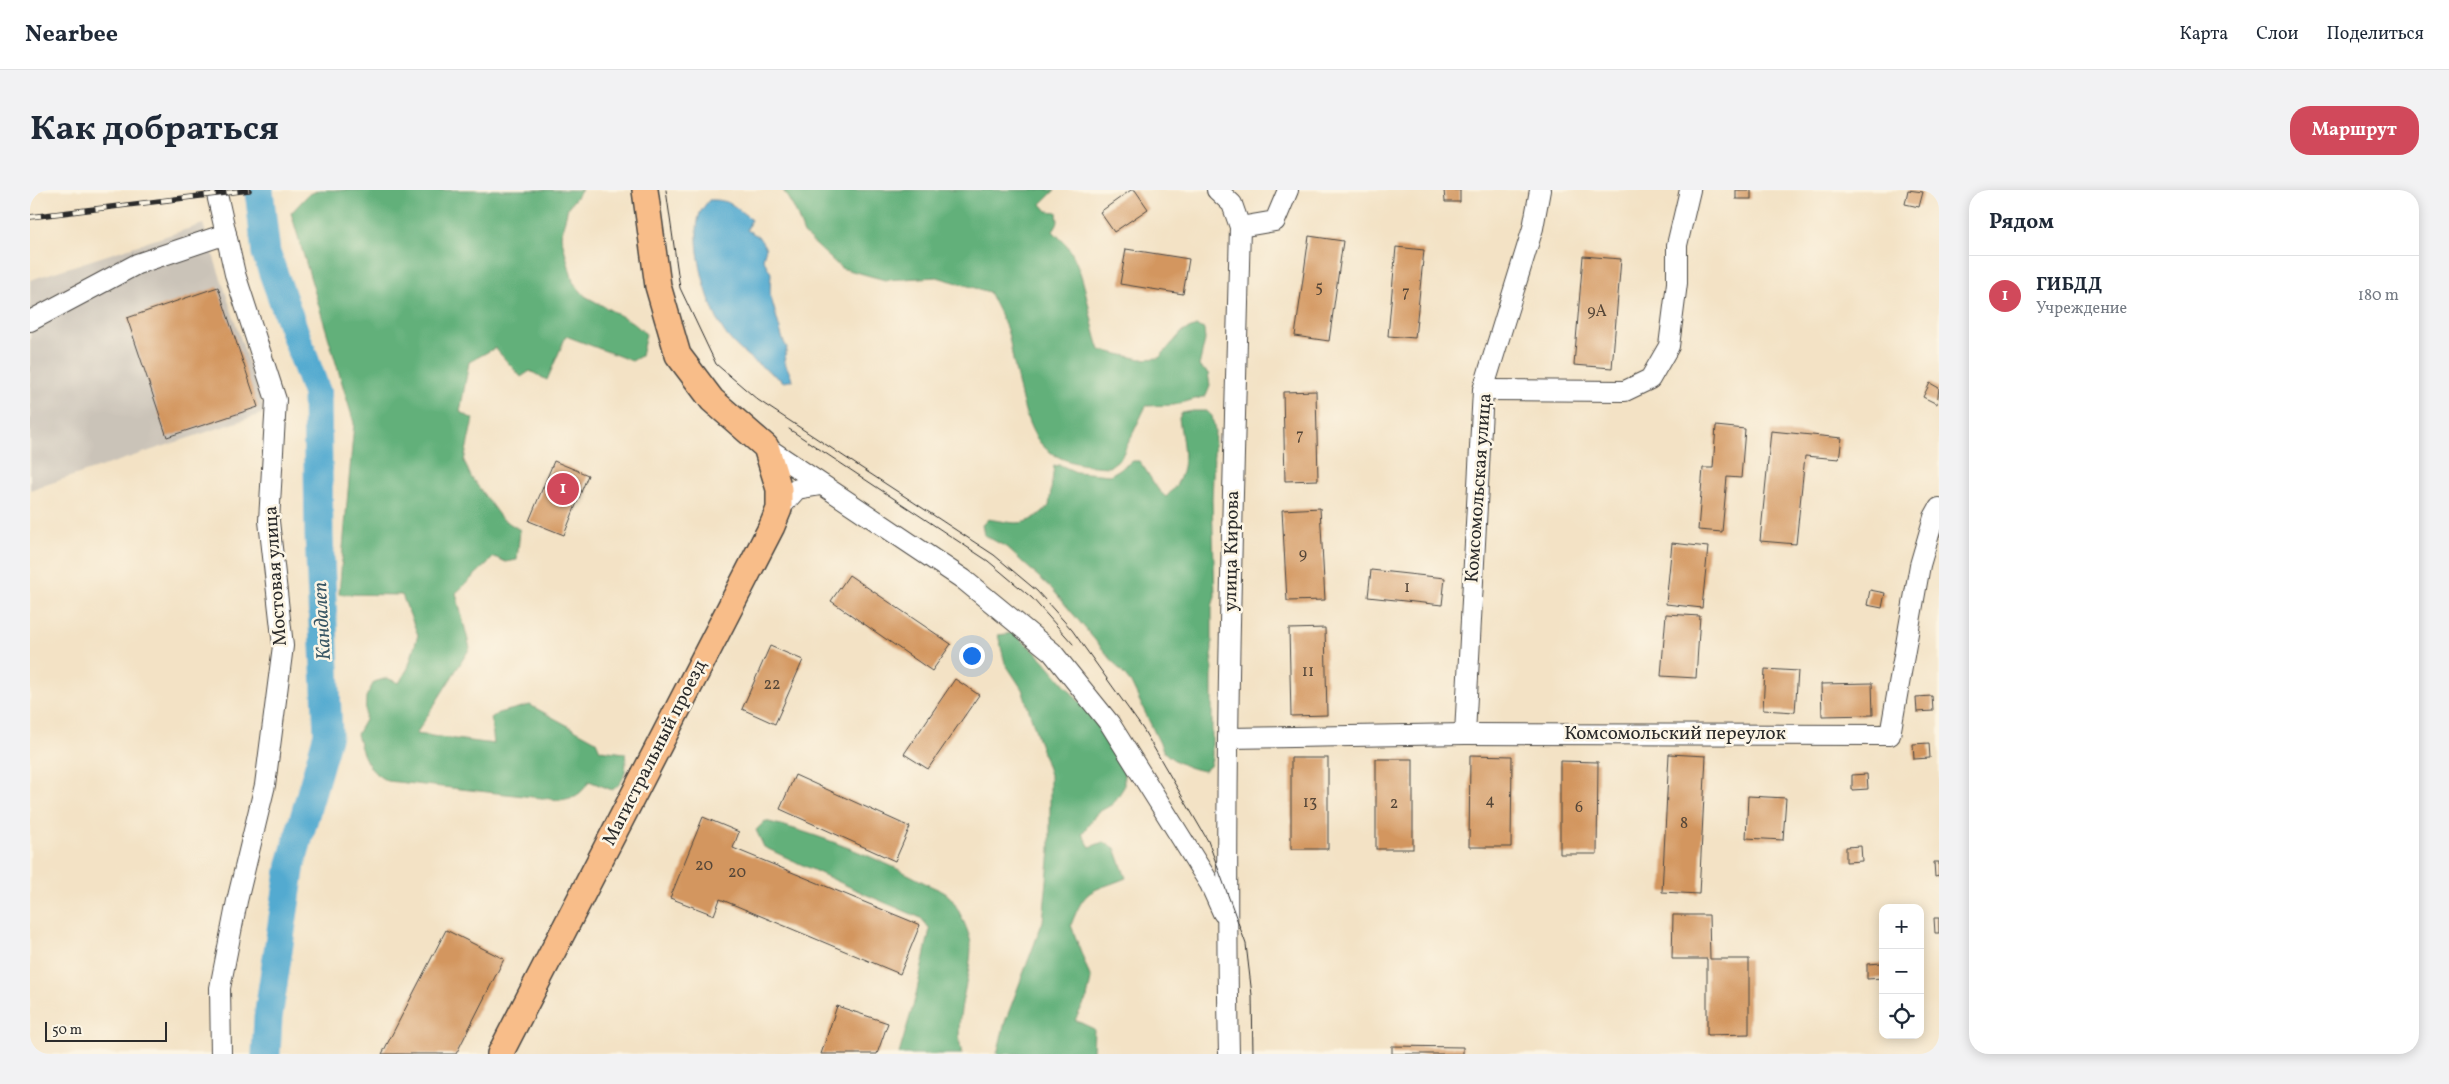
<!DOCTYPE html>
<html lang="ru">
<head>
<meta charset="utf-8">
<style>
	:root { --surface:#fff; --page:#f2f2f3; --text:#1f2937; --muted:#747a83; --line:#e0e1e3; --accent:#d1495b }
	body { margin:0; font-family:Vollkorn,serif; background:var(--page); color:var(--text) }
	.controls { position:absolute; right:15px; bottom:15px; display:grid; overflow:hidden; border-radius:10px; box-shadow:0 2px 12px #0003 }
	.controls button { width:45px; height:45px; display:grid; place-items:center; padding:0; border:0; border-bottom:1px solid var(--line); background:var(--surface); color:var(--text); font:25px sans-serif }
	.scale { position:absolute; left:15px; bottom:12px; width:122px; box-sizing:border-box; padding-left:5px; border:2px solid #2b2b2b; border-top:0; font-size:14px; line-height:18px; white-space:nowrap; color:#2b2b2b; -webkit-text-stroke:4px #fcf5e5; paint-order:stroke }
	.you { position:absolute; left:941px; top:465px; width:18px; height:18px; margin:-12px; border:4px solid #fff; border-radius:50%; background:#1a73e8; box-shadow:0 0 0 8px #1a73e833 }
	.badge { display:grid; place-items:center; width:32px; height:32px; border-radius:50%; background:var(--accent); color:#fff; font-size:16px; font-weight:700 }
	.pin { position:absolute; translate:-50% -50%; border:2px solid #fff; box-shadow:0 1px 5px #0006 }
	.list { margin:0; padding:0; list-style:none }
	h2 { display:flex; justify-content:space-between; align-items:center; height:65px; margin:0; padding:0 20px; font-size:21px }
	h2 small { font-size:16px; font-weight:400; color:var(--muted) }
	.list li { display:grid; grid-template-columns:32px 1fr auto; gap:15px; align-items:center; box-sizing:border-box; height:80px; padding:0 20px; border-top:1px solid var(--line) }
	.list b { display:block; font-size:19px; white-space:nowrap }
	.list p { margin:0; font-size:16px; white-space:nowrap; color:var(--muted) }
	.list em { font-size:16px; font-style:normal; color:var(--muted) }
	.icon { flex:none; width:28px; height:28px; fill:none; stroke:currentColor; stroke-width:2; stroke-linecap:round; stroke-linejoin:round }
	.map { position:relative; flex:none; width:1909px; height:864px; overflow:hidden; border-radius:20px }
	header { display:flex; align-items:center; gap:30px; box-sizing:border-box; height:70px; padding:0 25px; background:var(--surface); border-bottom:1px solid var(--line) }
	header strong { font-size:24px }
	nav { display:flex; gap:28px; margin-inline-start:auto; font-size:18px }
	.intro { display:flex; align-items:center; justify-content:space-between; box-sizing:border-box; height:120px; padding:0 30px }
	h1 { margin:0; font-size:35px }
	.button { padding:12px 22px; border-radius:20px; background:var(--accent); color:#fff; font-size:18px; font-weight:700 }
	main { display:flex; gap:30px; padding:0 30px }
	aside { flex:1; background:var(--surface); border-radius:20px; box-shadow:0 2px 12px #0003 }
	.map>svg:first-child { display:block }
	.industrial { fill:#cac3b8 }
	.forest { fill:#62b07a; stroke:#466e52 }
	.water { fill:#52aad0; stroke:#3e6a7e }
	.lines { fill:none; stroke-linecap:round; stroke-linejoin:round }
	.river { stroke:#52aad0; stroke-width:29 }
	.building { fill:#d3965e }
	.minor-casing { stroke:#494642; stroke-width:22 }
	.major-casing { stroke:#494642; stroke-width:28 }
	.minor { stroke:#fff; stroke-width:20 }
	.major { stroke:#f8bd89; stroke-width:25 }
	.tram { stroke:#2b2b2b; stroke-width:1 }
	.rail-casing { stroke:#2b2b2b; stroke-width:5.5 }
	.rail { stroke:#fcf5e5; stroke-width:4; stroke-dasharray:11; stroke-linecap:butt }
	.labels { text-anchor:middle; dominant-baseline:central; stroke-width:5; stroke-linejoin:round; paint-order:stroke }
	.number-label { font-size:16px; fill:#554638 }
	.street-label { font-size:19px; fill:#2b2b2b; stroke:#fcf5e5 }
	.water-label { font-size:20px; font-style:italic; fill:#395765; stroke:#fcf5e5 }
</style>
</head>
<body>
<header>
<strong>Nearbee</strong>
<nav><a>Карта</a><a>Слои</a><a>Поделиться</a></nav>
</header>
<div class="intro"><h1>Как добраться</h1><a class="button">Маршрут</a></div>
<main>
<div class="map">
<svg width="1909" height="864" viewBox="0 0 1909 864">
	<rect width="100%" height="100%" fill="#fcf5e5"/>
	<filter id="ink" filterUnits="userSpaceOnUse"><feTurbulence type="fractalNoise" baseFrequency=".02" numOctaves="2"/><feDisplacementMap in="SourceGraphic" scale="10" xChannelSelector="R" yChannelSelector="G"/><feConvolveMatrix kernelMatrix="1 2 1 2 8 2 1 2 1" color-interpolation-filters="sRGB"/></filter>
	<filter id="wash" filterUnits="userSpaceOnUse"><feTurbulence type="fractalNoise" baseFrequency=".0096" numOctaves="4" result="noise"/><feDisplacementMap in="SourceGraphic" scale="20" xChannelSelector="R" yChannelSelector="G"/><feGaussianBlur stdDeviation="1.12" result="paint"/><feColorMatrix in="noise" values="0 0 0 0 0 0 0 0 0 0 0 0 0 0 0 0 0 1.4 0 .05"/><feComposite in="paint" operator="in"/></filter>
	<g filter="url(#wash)">
		<rect width="100%" height="100%" fill="#f3e2c5"/>
		<!-- industrial -->
		<polygon class="industrial" points="173,34 235,223 0,300 0,90"/>
		<!-- forest -->
		<g class="forest">
			<path d="M289,0H552L538,17L531,46L543,92L555,106L602,132L616,144L611,166L602,171L536,146L517,190L500,181L491,187L465,158L439,172L430,222L443,229L434,271L441,287L471,328L490,340L487,370L476,372L464,367L426,403L440,458L386,544L464,554L461,528L468,523L500,515L566,551L570,560L595,563C597,577 596,592 582,600L559,591C552,604 545,608 530,610L358,591C338,583 332,564 327,544L335,530L336,507L344,492L357,488L369,493L378,478L388,445L372,405L309,404L324,233L261,23L278,5Z"/>
			<path d="M753,0H1025L1011,14L1017,21L1027,22L1028,32L1023,41C1028,47 1035,52 1039,58C1058,90 1058,127 1070,160L1111,169L1129,168L1152,142L1166,136L1174,139L1175,150L1169,176L1178,183L1180,196L1176,206L1144,215L1116,216L1091,268L1079,277C998,274 999,238 983,170C981,160 980,149 977,140C972,127 965,114 959,102L907,87L855,90L811,78L774,44L765,20Z"/>
			<path d="M1163,221H1177L1182,226L1185,241L1182,309L1185,406L1182,417V568L1180,576L1174,581C1158,578 1146,573 1134,562L1101,493L1023,400L976,357L954,345L952,335L958,329C989,334 995,338 1019,316L1024,276L1030,275L1046,282L1080,285L1103,271H1109C1120,284 1124,298 1136,307C1162,282 1153,259 1149,228L1152,223Z"/>
			<path d="M984,443L1012,468L1076,543L1094,580V597L1083,614L1067,623L1052,644L1060,657L1073,652L1085,658L1096,688C1060,703 1056,696 1041,735L1061,789L1057,808L1045,830L1064,839L1063,864H967L975,832L1013,731L1020,660V585L992,499L975,473L968,445Z"/>
			<path d="M735,631C786,643 851,669 897,694C904,698 915,701 920,707C927,715 941,745 941,755C941,792 922,828 932,864H869L885,809L900,739L891,728L837,705L734,657L726,640Z"/>
		</g>
		<!-- water -->
		<path class="water" d="M679,10C701,9 704,17 721,29L717,40L728,46L736,58L733,69L741,83L740,104L753,150L757,158L754,171L763,190L754,192C734,178 714,166 698,147C679,124 659,52 670,23C672,19 676,14 679,10Z"/>
		<g class="lines">
			<!-- river -->
			<polyline class="river" points="229,0 236,63 287,204 289,345 298,544 261,674 238,828 236,864"/>
		</g>
		<g id="blocks">
			<!-- building -->
			<g class="building">
				<polygon points="1101,0 1105,0 1118,19 1084,42 1070,22"/>
				<polygon points="1414,0 1430,0 1430,12 1415,12"/>
				<rect x="1706" y="0" width="15" height="9"/>
				<polygon points="1878,0 1893,2 1889,17 1875,14"/>
				<polygon points="1279,46 1313,51 1299,151 1265,146"/>
				<polygon points="1366,57 1394,60 1385,148 1358,146"/>
				<polygon points="1096,59 1159,69 1153,104 1090,94"/>
				<polygon points="1553,66 1591,69 1582,178 1544,175"/>
				<polygon points="188,97 228,217 137,247 97,128"/>
				<polygon points="1900,193 1909,198 1907,214 1893,207"/>
				<polygon points="1286,201 1288,290 1255,291 1253,202"/>
				<polygon points="1686,236 1715,239 1711,288 1697,287 1692,342 1668,340 1673,278 1683,278"/>
				<polygon points="1741,241 1812,248 1809,269 1775,266 1766,354 1730,351"/>
				<polygon points="524,271 558,285 534,345 499,331"/>
				<polygon points="1290,318 1295,410 1257,411 1252,320"/>
				<polygon points="1642,353 1678,357 1672,418 1636,414"/>
				<polygon points="1341,380 1415,388 1412,415 1338,407"/>
				<polygon points="819,385 921,454 902,481 801,411"/>
				<polygon points="1840,400 1855,403 1852,418 1837,415"/>
				<polygon points="1636,424 1670,426 1666,488 1631,486"/>
				<polygon points="1295,438 1297,525 1261,526 1259,439"/>
				<polygon points="740,456 773,470 745,534 712,519"/>
				<polygon points="1735,479 1768,481 1765,522 1733,520"/>
				<polygon points="925,489 949,505 898,579 874,564"/>
				<polygon points="1842,493 1843,525 1792,526 1791,494"/>
				<polygon points="1902,506 1903,521 1887,522 1886,507"/>
				<polygon points="1899,553 1900,568 1884,569 1883,554"/>
				<polygon points="1639,564 1676,566 1669,704 1632,702"/>
				<polygon points="1440,565 1482,566 1481,657 1439,657"/>
				<rect x="1261" y="568" width="37" height="91"/>
				<rect x="1346" y="569" width="37" height="90"/>
				<polygon points="1530,571 1568,572 1567,664 1530,664"/>
				<polygon points="1837,584 1838,599 1822,600 1822,585"/>
				<polygon points="765,585 880,637 865,671 750,619"/>
				<polygon points="1718,606 1756,608 1753,650 1716,648"/>
				<polygon points="673,627 709,642 703,658 890,735 870,784 690,709 684,725 640,708"/>
				<polygon points="1831,656 1832,671 1816,672 1816,657"/>
				<polygon points="1904,672 1909,672 1909,686 1905,687"/>
				<polygon points="1643,725 1679,725 1680,769 1719,769 1719,844 1677,845 1677,769 1642,769"/>
				<polygon points="1904,728 1909,728 1909,743 1905,743"/>
				<polygon points="416,740 474,769 426,864 352,864"/>
				<polygon points="1852,773 1853,788 1837,789 1837,774"/>
				<polygon points="807,816 858,833 847,864 791,864"/>
				<polygon points="1362,856 1433,857 1433,864 1362,864"/>
			</g>
		</g>
	</g>
	<g filter="url(#ink)">
		<use href="#blocks" fill-opacity="0" stroke="#494642" stroke-width="1"/>
		<g class="lines">
			<defs>
				<g id="minor">
					<polyline points="186,0 205,84 246,210 239,331 253,456 235,595 207,711 190,798 191,864"/>
					<path d="M1187,0L1202,14L1210,37C1203,313 1193,588 1199,864"/>
					<polyline points="1210,37 1245,31 1258,0"/>
					<polyline points="0,131 107,74 196,44"/>
					<polyline points="1453,200 1595,201 1620,189 1639,156 1647,93 1647,55 1660,0"/>
					<polyline points="736,257 933,389 1022,462 1080,534 1180,694 1193,723"/>
					<polyline points="749,319 767,299 791,295"/>
					<polyline points="1435,544 1453,200 1503,38 1510,0"/>
					<polyline points="1198,548 1435,544 1860,545 1890,375 1904,327 1909,318"/>
				</g>
				<polyline id="major" points="470,864 742,336 749,319 749,299 736,257 682,210 648,165 628,96 615,0"/>
			</defs>
			<!-- minor casing -->
			<use href="#minor" class="minor-casing"/>
			<!-- major casing -->
			<use href="#major" class="major-casing"/>
			<!-- minor -->
			<use href="#minor" class="minor"/>
			<!-- major -->
			<use href="#major" class="major"/>
			<!-- tram -->
			<g class="tram">
				<polyline points="636,0 650,98 686,174 728,210 964,365 1007,401 1042,440 1113,539 1178,651 1216,754 1222,805 1223,864"/>
				<polyline points="759,239 958,371 1002,408 1043,454"/>
			</g>
			<defs>
				<polyline id="rail" points="0,27 219,0"/>
			</defs>
			<!-- rail casing -->
			<use href="#rail" class="rail-casing"/>
			<!-- rail -->
			<use href="#rail" class="rail"/>
		</g>
	</g>
	<g class="labels">
		<!-- number labels -->
		<g class="number-label">
			<text x="1289" y="98">5</text>
			<text x="1376" y="103">7</text>
			<text x="1567" y="122">9А</text>
			<text x="1270" y="246">7</text>
			<text x="1273" y="365">9</text>
			<text x="1377" y="398">1</text>
			<text x="1278" y="482">11</text>
			<text x="742" y="495">22</text>
			<text x="1460" y="611">4</text>
			<text x="1280" y="613">13</text>
			<text x="1364" y="614">2</text>
			<text x="1549" y="618">6</text>
			<text x="1654" y="634">8</text>
			<text x="674" y="676">20</text>
			<text x="707" y="683">20</text>
		</g>
		<!-- street labels -->
		<g class="street-label">
			<text transform="translate(1449 298) rotate(-86)">Комсомольская улица</text>
			<text transform="translate(1202 361) rotate(-89)">улица Кирова</text>
			<text transform="translate(246 386) rotate(-94)">Мостовая улица</text>
			<text x="1645" y="544">Комсомольский переулок</text>
			<text transform="translate(625 563) rotate(-63)">Магистральный проезд</text>
		</g>
		<!-- water labels -->
		<g class="water-label">
			<text transform="translate(293 431) rotate(-93)">Кандалеп</text>
		</g>
	</g>
</svg>
<div class="controls">
<button>+</button>
<button>−</button>
<button><svg class="icon" aria-label="locate" viewBox="0 0 24 24"><circle cx="12" cy="12" r="6"/><path d="M12 2v4M12 18v4M2 12h4M18 12h4"/></svg></button>
</div>
<div class="scale">50 m</div>
<div class="you"></div>
<div class="pin badge" style="left:533px;top:299px">1</div>
</div>
<aside>
<h2>Рядом<small></small></h2>
<ul class="list">
<li><span class="badge">1</span><div><b>ГИБДД</b><p>Учреждение</p></div><em>180 m</em></li>
</ul>
</aside>
</main>
</body>
</html>
